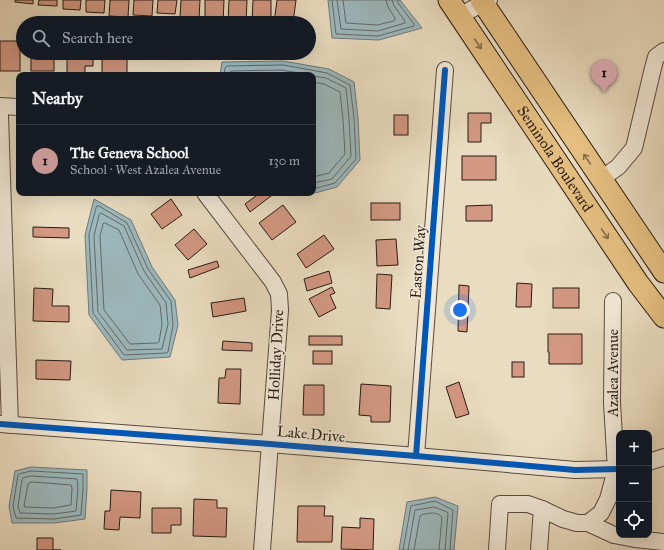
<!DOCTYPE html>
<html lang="en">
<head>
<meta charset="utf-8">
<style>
	:root { --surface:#171b24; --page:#242831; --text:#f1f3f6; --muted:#9ea1a6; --line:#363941; --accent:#c59692 }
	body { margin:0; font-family:"IM FELL Great Primer",serif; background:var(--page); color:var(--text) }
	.controls { position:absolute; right:12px; bottom:12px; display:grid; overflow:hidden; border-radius:8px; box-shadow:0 4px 16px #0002 }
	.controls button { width:36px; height:36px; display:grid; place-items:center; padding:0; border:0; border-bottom:1px solid var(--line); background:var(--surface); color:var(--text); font:20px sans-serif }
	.you { position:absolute; left:460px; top:310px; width:14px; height:14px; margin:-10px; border:3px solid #fff; border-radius:50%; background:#1a73e8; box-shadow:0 0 0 6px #1a73e833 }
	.badge { display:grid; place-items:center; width:26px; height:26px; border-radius:50%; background:var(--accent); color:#111; font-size:13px; font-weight:700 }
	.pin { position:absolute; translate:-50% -33px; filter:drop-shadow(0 1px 2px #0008) }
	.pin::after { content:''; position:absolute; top:21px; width:14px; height:12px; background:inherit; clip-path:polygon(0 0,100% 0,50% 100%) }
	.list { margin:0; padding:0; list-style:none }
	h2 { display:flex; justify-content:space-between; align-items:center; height:52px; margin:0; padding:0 16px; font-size:17px }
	h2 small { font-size:13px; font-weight:400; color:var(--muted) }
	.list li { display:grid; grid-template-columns:26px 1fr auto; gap:12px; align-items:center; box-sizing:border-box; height:72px; padding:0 16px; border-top:1px solid var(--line) }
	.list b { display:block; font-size:15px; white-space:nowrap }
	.list p { margin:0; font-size:13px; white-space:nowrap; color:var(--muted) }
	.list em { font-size:13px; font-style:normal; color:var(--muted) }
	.icon { flex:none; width:22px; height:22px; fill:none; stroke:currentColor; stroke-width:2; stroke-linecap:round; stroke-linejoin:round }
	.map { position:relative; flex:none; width:664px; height:550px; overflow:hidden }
	.search { position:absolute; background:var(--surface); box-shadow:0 4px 16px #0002; left:16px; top:16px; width:300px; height:44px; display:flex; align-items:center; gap:10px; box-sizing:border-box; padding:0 14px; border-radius:22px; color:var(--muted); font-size:15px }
	.panel { position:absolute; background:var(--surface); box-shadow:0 4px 16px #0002; left:16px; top:72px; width:300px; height:124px; border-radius:8px }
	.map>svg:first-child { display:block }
	.water { fill:#9db9be; stroke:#6e7a7a }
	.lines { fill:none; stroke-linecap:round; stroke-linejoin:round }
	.shore { stroke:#626a68; stroke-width:1 }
	.building { fill:#d39883; stroke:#271b13 }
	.minor-casing { stroke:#584b3e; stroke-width:18 }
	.major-casing { stroke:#271b13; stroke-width:23 }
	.minor { stroke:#f1e8d6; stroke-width:16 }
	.major { stroke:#e5be80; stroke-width:21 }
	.cycleway-casing { stroke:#f1e8d6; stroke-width:8 }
	.cycleway { stroke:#0057b8; stroke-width:6 }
	.oneway { stroke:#866c4a }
	.labels { text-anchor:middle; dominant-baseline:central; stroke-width:3; stroke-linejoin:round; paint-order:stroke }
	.street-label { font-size:15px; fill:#271b13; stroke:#f1e8d6 }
</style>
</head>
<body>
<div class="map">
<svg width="664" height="550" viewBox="0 0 664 550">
	<rect width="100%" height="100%" fill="#eadcc0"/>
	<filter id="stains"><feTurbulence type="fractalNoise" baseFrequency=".005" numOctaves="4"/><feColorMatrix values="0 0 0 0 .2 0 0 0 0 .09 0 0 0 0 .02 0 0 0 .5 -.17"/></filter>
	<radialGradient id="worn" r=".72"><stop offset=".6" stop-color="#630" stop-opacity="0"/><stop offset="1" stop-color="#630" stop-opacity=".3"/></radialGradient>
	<!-- water -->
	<g class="water">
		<polygon points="328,0 400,0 422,28 379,40 332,38"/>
		<polygon points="283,61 329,69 354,82 358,118 360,160 337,187 315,193 313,191 313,75 220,75 222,62"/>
		<polygon points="94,199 131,220 152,267 175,300 178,325 170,357 122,360 89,315 85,235"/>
		<polygon points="31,467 87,470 87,489 85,519 54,523 12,523 9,506 15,471"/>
		<polygon points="435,497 458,506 454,550 399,550 407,502"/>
	</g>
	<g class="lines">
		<!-- shore -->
		<g class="shore">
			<polyline points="332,0 336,34 378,36 414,26 414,24 398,3 398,0"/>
			<polyline points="337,0 341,29 378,31 405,23 405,21 394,6 392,0"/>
			<polyline points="343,0 346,23 377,25 394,21 395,19 395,18 388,7 386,0"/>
			<polyline points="224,75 225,68 227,66 283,65 327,73 350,85 354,118 356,159 335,183 313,189"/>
			<polyline points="229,75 230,72 231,71 282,70 310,75"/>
			<polyline points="313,76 326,78 346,88 349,119 351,156 332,179 313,183"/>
			<polyline points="313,82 324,84 340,92 343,119 345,154 329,173 313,177"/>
			<polygon points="97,206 99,206 127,223 148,269 171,301 173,325 168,352 166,353 124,355 93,313 89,235"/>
			<polygon points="101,213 124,226 144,271 166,303 168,324 162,349 127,350 98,312 94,236 99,215"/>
			<polygon points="105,223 119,230 138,274 160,305 162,324 159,342 157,343 130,344 104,310 100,236 103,224"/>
			<polygon points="32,471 83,474 83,489 81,515 54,519 16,518 13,506 18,475 19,474"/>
			<polygon points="32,476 77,479 78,489 76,511 54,514 20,513 18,506 22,480 23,478"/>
			<polygon points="33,482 71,485 72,488 71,505 53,508 25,507 24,506 28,484 29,483"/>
			<polyline points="403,550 411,506 435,501 453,510 450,550"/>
			<polyline points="408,550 415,510 434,507 447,512 448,513 445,550"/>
			<path d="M414,550L420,516L421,515C429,513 436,511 442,517L439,550"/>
		</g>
	</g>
	<!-- building -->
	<g class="building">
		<polygon points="15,0 33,0 33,4 15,2"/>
		<polygon points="39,0 57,0 57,6 38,5"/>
		<polygon points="63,0 81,0 80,10 63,9"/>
		<polygon points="86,0 105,0 104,13 86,12"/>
		<polygon points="110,0 129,0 128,17 109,16"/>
		<polygon points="134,0 153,0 152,16 133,15"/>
		<polygon points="158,0 177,0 175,14 157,13"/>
		<polygon points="181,0 200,0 199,19 180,17"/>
		<polygon points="205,0 224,0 223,23 205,23"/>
		<polygon points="229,0 247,0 246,23 228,22"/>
		<polygon points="253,0 271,0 271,22 252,22"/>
		<polygon points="277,0 296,0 293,23 274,23"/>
		<rect x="0" y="41" width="20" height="30"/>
		<rect x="31" y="53" width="23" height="18"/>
		<polygon points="67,53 93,53 93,66 85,66 85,75 67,75"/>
		<rect x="102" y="58" width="25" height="15"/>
		<polygon points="468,113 491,113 491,123 481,123 481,142 468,142"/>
		<rect x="394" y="115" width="14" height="20"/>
		<rect x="462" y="156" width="34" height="24"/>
		<polygon points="260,193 275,193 250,212 245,204"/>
		<polygon points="171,199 182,215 162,229 151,214"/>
		<rect x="371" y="203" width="29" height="17"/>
		<polygon points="283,205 296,222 272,240 259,223"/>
		<polygon points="492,205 492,221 466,221 466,206"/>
		<polygon points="33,227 69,228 69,238 33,237"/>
		<polygon points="194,229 207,244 188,260 175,245"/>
		<polygon points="324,235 334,249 306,268 297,254"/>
		<polygon points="396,239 398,265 377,266 376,240"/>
		<polygon points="217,261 219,267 190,278 188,270"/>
		<polygon points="329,271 332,283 307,291 304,279"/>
		<polygon points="377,274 392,275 390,309 376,308"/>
		<polygon points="517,283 532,284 531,307 516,307"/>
		<polygon points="459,285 469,286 467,332 458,331"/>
		<polygon points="332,287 335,293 330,295 336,308 319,317 309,299"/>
		<polygon points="34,288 53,289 52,306 69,306 69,322 33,321"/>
		<rect x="553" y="288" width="26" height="20"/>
		<polygon points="244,298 246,311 213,317 211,303"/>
		<polygon points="548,334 582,334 582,364 549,364 549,352 548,352"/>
		<rect x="309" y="336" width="33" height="9"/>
		<polygon points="223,341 252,343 252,351 222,350"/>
		<rect x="313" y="351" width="19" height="13"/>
		<polygon points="36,360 71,361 70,380 36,379"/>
		<rect x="512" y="362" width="12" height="15"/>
		<polygon points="226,369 241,369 240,404 218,403 219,378 225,378"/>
		<polygon points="459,382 469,414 456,418 446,387"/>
		<polygon points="361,384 391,386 390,422 371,422 371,416 359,415"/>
		<polygon points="304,385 324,385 324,415 303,415"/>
		<polygon points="111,490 141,492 140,518 120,517 119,530 104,529 105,511 110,511"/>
		<polygon points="194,499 217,500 217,508 227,508 226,537 193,536"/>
		<polygon points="298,506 325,506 324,516 333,516 332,542 297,542"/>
		<polygon points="152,508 181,508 181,525 171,525 171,533 152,533"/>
		<polygon points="360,518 374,519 373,550 341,549 342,527 360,528"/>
		<polygon points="37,538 53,538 53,550 61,550 37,550"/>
	</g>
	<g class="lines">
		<defs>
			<g id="minor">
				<polyline points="459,16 489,0"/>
				<polyline points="0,106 19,107"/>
				<polyline points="0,115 10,425"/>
				<polyline points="601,179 618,167 634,148 653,68 656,57 664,51"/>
				<polyline points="205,193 273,282 279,294 280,310 262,550"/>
				<polyline points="0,424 270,444 416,456 575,470 619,469"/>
				<polyline points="416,456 445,70"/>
				<polyline points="649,462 664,457"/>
				<polyline points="588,523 614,535 635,539 664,542"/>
				<polyline points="497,550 500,504 528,504 542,509 563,519 577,523 588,523 601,513 608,499 616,470 612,403 613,301"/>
				<polyline points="539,550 542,509"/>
			</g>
			<g id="major">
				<path id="s1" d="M449,0L638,283L664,317"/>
				<polyline points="481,0 664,272"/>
			</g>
		</defs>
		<!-- minor casing -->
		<use href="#minor" class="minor-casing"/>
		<!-- major casing -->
		<use href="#major" class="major-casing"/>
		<!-- minor -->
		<use href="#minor" class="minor"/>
		<!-- major -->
		<use href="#major" class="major"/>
		<defs>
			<g id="cycleway">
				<polyline points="0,424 270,444 416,456 575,470 619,469"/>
				<polyline points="416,456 445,70"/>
			</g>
		</defs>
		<!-- cycleway casing -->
		<use href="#cycleway" class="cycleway-casing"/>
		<!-- cycleway -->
		<use href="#cycleway" class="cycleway"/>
	</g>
	<!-- one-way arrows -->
	<defs><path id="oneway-shaft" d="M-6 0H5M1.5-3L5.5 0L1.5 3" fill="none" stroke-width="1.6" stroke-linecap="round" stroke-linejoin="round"/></defs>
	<g class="oneway">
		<use href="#oneway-shaft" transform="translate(478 44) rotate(56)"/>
		<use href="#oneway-shaft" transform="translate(587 159) rotate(-124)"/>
		<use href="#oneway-shaft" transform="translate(605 234) rotate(56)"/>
	</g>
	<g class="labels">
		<!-- street labels -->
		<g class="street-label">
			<text stroke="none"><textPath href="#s1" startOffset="191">Seminola Boulevard</textPath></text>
			<text transform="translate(418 262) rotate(-86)">Easton Way</text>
			<text transform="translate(276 355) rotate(-87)">Holliday Drive</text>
			<text transform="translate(613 373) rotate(-90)">Azalea Avenue</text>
			<text transform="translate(311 434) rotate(5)">Lake Drive</text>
		</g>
	</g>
	<rect width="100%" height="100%" filter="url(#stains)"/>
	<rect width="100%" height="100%" fill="url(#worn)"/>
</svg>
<div class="controls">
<button>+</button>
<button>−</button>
<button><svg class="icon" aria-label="locate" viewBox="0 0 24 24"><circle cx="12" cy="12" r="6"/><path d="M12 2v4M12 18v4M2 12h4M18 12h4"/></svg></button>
</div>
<div class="you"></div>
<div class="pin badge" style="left:604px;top:93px">1</div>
<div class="search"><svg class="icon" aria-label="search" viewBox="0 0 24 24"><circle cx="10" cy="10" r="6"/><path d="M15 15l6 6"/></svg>Search here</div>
<section class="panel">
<h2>Nearby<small></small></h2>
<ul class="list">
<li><span class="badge">1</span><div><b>The Geneva School</b><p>School · West Azalea Avenue</p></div><em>130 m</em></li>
</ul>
</section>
</div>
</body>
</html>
